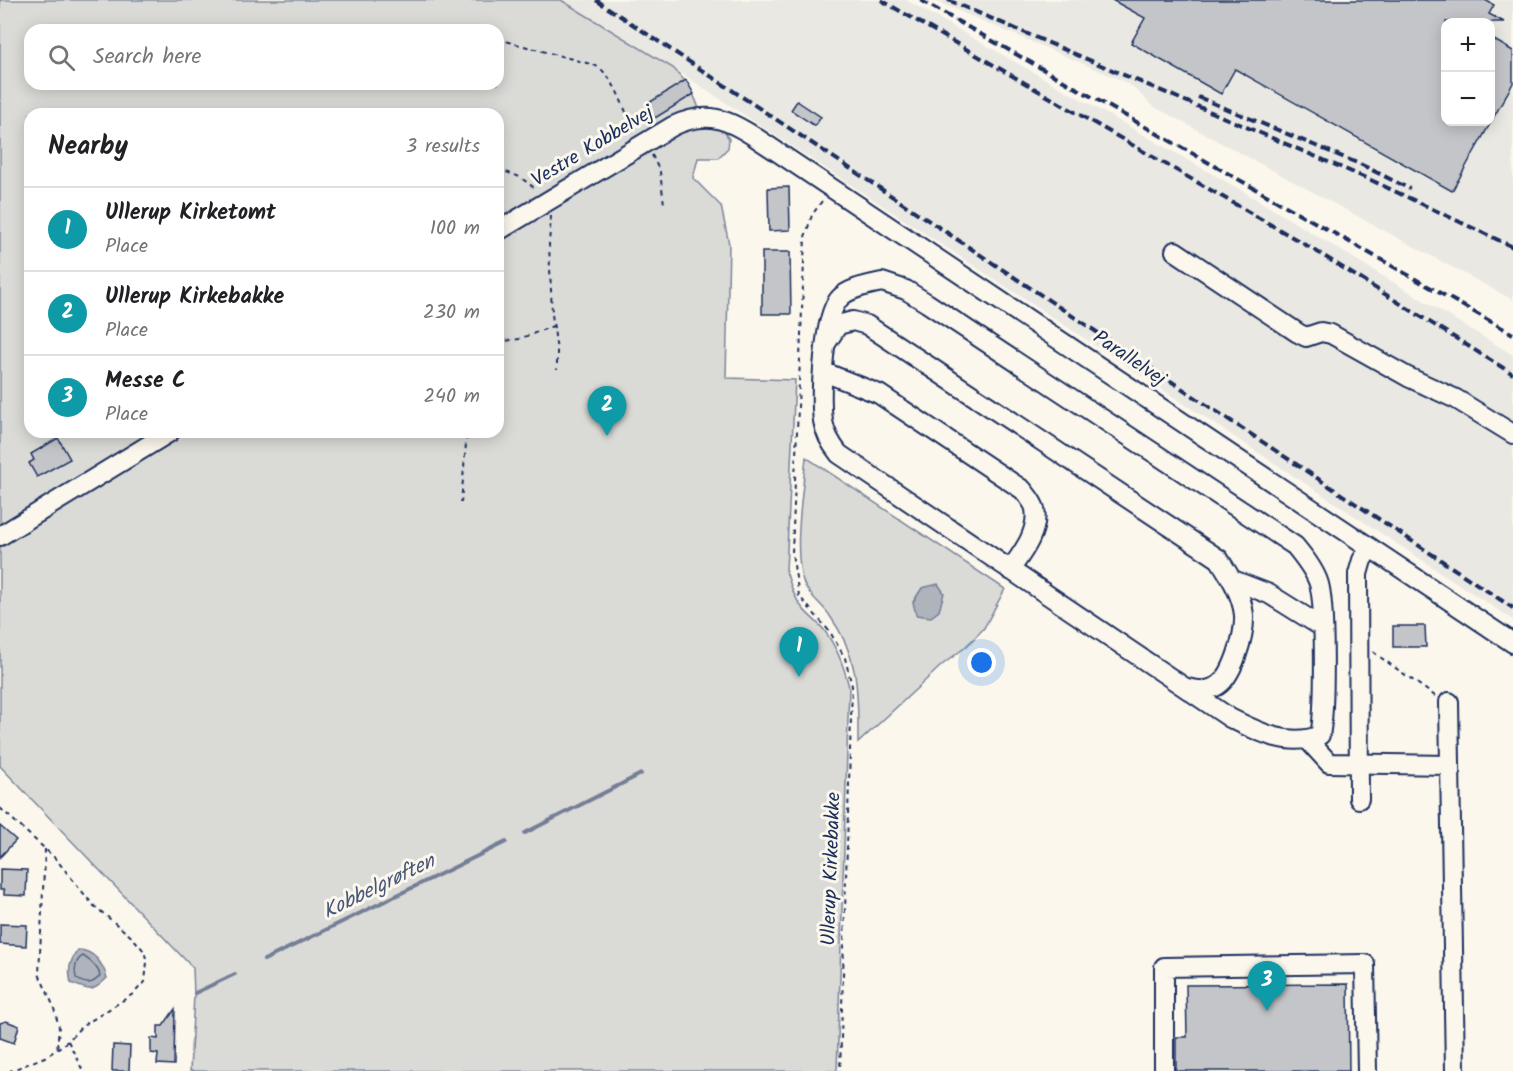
<!DOCTYPE html>
<html lang="en">
<head>
<meta charset="utf-8">
<style>
	:root { --surface:#fff; --page:#f2f2f2; --text:#202124; --muted:#757577; --line:#e0e0e0; --accent:#0f766e }
	body { margin:0; font-family:Kalam,sans-serif; background:var(--page); color:var(--text) }
	.controls { position:absolute; right:18px; top:18px; display:grid; overflow:hidden; border-radius:12px; box-shadow:0 3px 15px #0003 }
	.controls button { width:54px; height:54px; display:grid; place-items:center; padding:0; border:0; border-bottom:2px solid var(--line); background:var(--surface); color:var(--text); font:30px sans-serif }
	.you { position:absolute; left:982px; top:663px; width:21px; height:21px; margin:-15px; border:4px solid #fff; border-radius:50%; background:#1a73e8; box-shadow:0 0 0 9px #1a73e833 }
	.badge { display:grid; place-items:center; width:39px; height:39px; border-radius:50%; background:var(--accent); color:#fff; font-size:20px; font-weight:700 }
	.pin { position:absolute; translate:-50% -50px; filter:drop-shadow(0 2px 3px #0008) }
	.pin::after { content:''; position:absolute; top:32px; width:21px; height:18px; background:inherit; clip-path:polygon(0 0,100% 0,50% 100%) }
	.list { margin:0; padding:0; list-style:none }
	h2 { display:flex; justify-content:space-between; align-items:center; height:78px; margin:0; padding:0 24px; font-size:26px }
	h2 small { font-size:20px; font-weight:400; color:var(--muted) }
	.list li { display:grid; grid-template-columns:39px 1fr auto; gap:18px; align-items:center; box-sizing:border-box; height:84px; padding:0 24px; border-top:2px solid var(--line) }
	.list b { display:block; font-size:22px; white-space:nowrap }
	.list p { margin:0; font-size:20px; white-space:nowrap; color:var(--muted) }
	.list em { font-size:20px; font-style:normal; color:var(--muted) }
	.icon { flex:none; width:33px; height:33px; fill:none; stroke:currentColor; stroke-width:2; stroke-linecap:round; stroke-linejoin:round }
	.map { position:relative; flex:none; width:1513px; height:1071px; overflow:hidden }
	.search { position:absolute; background:var(--surface); box-shadow:0 3px 15px #0003; left:24px; top:24px; width:480px; height:66px; display:flex; align-items:center; gap:15px; box-sizing:border-box; padding:0 21px; border-radius:18px; color:var(--muted); font-size:22px }
	.panel { position:absolute; background:var(--surface); box-shadow:0 3px 15px #0003; left:24px; top:108px; width:480px; height:330px; border-radius:18px }
	.map>svg:first-child { display:block }
	.built { fill:#eae8e2; fill-rule:evenodd }
	.green { fill:#dadad7; stroke:#7a849a; stroke-width:1.5; fill-rule:evenodd }
	.water { fill:#afb3bb; stroke:#747e96; stroke-width:1.5 }
	.lines { fill:none; stroke-linecap:round; stroke-linejoin:round }
	.shore { stroke:#566483; stroke-width:1.5 }
	.stream { stroke:#747e96; stroke-width:4 }
	.building { fill:#c3c5c9; stroke:#1b2f5e; stroke-width:1.5 }
	.minor-casing { stroke:#1b2f5e; stroke-width:22 }
	.path { stroke:#1b2f5e; stroke-width:2; stroke-dasharray:4.5 4.5; stroke-linecap:butt }
	.minor { stroke:#fbf7ec; stroke-width:18 }
	.rail { stroke:#1b2f5e; stroke-width:4; stroke-dasharray:9 4.5; stroke-linecap:butt }
	.labels { text-anchor:middle; dominant-baseline:central; stroke-width:6; stroke-linejoin:round; paint-order:stroke }
	.street-label { font-size:20px; fill:#1b2f5e; stroke:#fbf7ec }
	.water-label { font-size:21px; font-style:italic; fill:#47577a; stroke:#fbf7ec }
</style>
</head>
<body>
<div class="map">
<svg width="1513" height="1071" viewBox="0 0 1513 1071">
	<rect width="100%" height="100%" fill="#fbf7ec"/>
	<filter id="ink" filterUnits="userSpaceOnUse"><feTurbulence type="fractalNoise" baseFrequency=".0167" numOctaves="2"/><feDisplacementMap in="SourceGraphic" scale="12" xChannelSelector="R" yChannelSelector="G"/><feConvolveMatrix kernelMatrix="1 2 1 2 8 2 1 2 1" color-interpolation-filters="sRGB"/></filter>
	<g filter="url(#ink)">
		<!-- built -->
		<g class="built">
			<polygon points="561,0 906,0 1246,193 1513,355 1513,620 673,68"/>
			<path d="M933,0H1513V300L1151,105L1133,87L1121,80ZM1446,22H1490V122H1446Z"/>
		</g>
		<!-- green -->
		<g class="green">
			<path d="M0,0H561L673,68C692,86 697,101 705,126L723,129L729,139L728,148L718,158H698L693,178L721,206L729,244L726,378L795,380L786,571C790,583 793,596 801,606C807,615 817,621 824,630C837,647 844,666 849,687L837,1071H190L194,995L193,968L0,766ZM30,30H498V84H30ZM30,114H498V432H30Z"/>
			<path d="M806,457L1005,589L984,628L967,646L942,665L858,743C858,694 860,658 830,616C823,605 809,596 804,584C792,553 803,491 806,457Z"/>
		</g>
		<!-- water -->
		<g class="water">
			<polygon points="938,584 944,593 939,611 931,617 916,615 913,602 922,588"/>
			<path d="M78,950C94,950 103,964 107,978C92,993 90,991 71,983C68,970 69,962 78,950Z"/>
		</g>
		<g class="lines">
			<!-- shore -->
			<path class="shore" d="M83,956C91,961 99,967 100,976C92,985 85,985 76,978C74,970 75,960 83,956Z"/>
			<!-- stream -->
			<g class="stream">
				<polyline points="525,833 641,774"/>
				<polyline points="264,960 506,842"/>
				<polyline points="195,993 235,974"/>
			</g>
		</g>
		<!-- building -->
		<g class="building">
			<polygon points="1112,0 1485,0 1494,5 1489,14 1504,22 1446,22 1446,122 1491,122 1491,38 1513,51 1513,83 1452,191 1235,69 1221,94 1131,43 1145,18"/>
			<polygon points="686,80 694,94 655,118 647,104"/>
			<polygon points="797,101 821,117 815,126 791,110"/>
			<polygon points="789,187 790,230 769,231 768,188"/>
			<polygon points="762,252 790,252 791,314 762,314"/>
			<polygon points="58,438 70,459 37,477 29,463 34,460 31,454"/>
			<polygon points="1393,626 1425,626 1426,647 1393,647"/>
			<polygon points="0,826 16,840 0,857"/>
			<polygon points="0,869 27,870 26,896 4,895 4,890 0,890"/>
			<polygon points="0,924 27,925 26,946 0,944"/>
			<polygon points="1348,984 1349,1071 1176,1071 1176,1037 1187,1037 1186,985"/>
			<polygon points="175,1009 174,1065 157,1064 158,1054 151,1053 151,1038 158,1039 158,1026 163,1026"/>
			<polygon points="6,1021 19,1026 14,1043 0,1038 0,1023"/>
			<polygon points="113,1045 130,1046 129,1071 112,1071"/>
		</g>
		<g class="lines">
			<defs>
				<g id="minor">
					<path d="M498,231L673,126C708,110 728,119 758,139L1513,643"/>
					<polyline points="1175,251 1298,333 1306,337 1321,332 1331,334 1408,377 1456,399 1513,434"/>
					<path d="M882,282L906,290L927,303L1295,546C1304,557 1313,568 1318,581C1326,600 1325,714 1320,735C1290,748 1258,732 1230,718L839,454C831,444 825,434 823,421C820,397 823,317 839,299C848,288 869,285 882,282Z"/>
					<path d="M827,342L838,325L853,321L867,325L1219,559C1230,576 1242,595 1244,615C1245,634 1233,679 1215,687C1205,692 1197,690 1187,688"/>
					<path d="M824,372L879,394L1023,490C1027,495 1034,503 1035,509C1039,532 1022,553 1010,570"/>
					<polyline points="0,536 170,432"/>
					<polyline points="1233,580 1269,594 1322,627"/>
					<polyline points="1449,702 1455,1071"/>
					<polyline points="1308,740 1329,763 1449,765"/>
					<polyline points="1359,799 1358,574 1362,560 1370,548"/>
					<polyline points="1164,1071 1164,967 1365,964 1367,1071"/>
				</g>
			</defs>
			<!-- minor casing -->
			<use href="#minor" class="minor-casing"/>
			<!-- path -->
			<g class="path">
				<path d="M498,39L594,65C616,75 623,111 635,131"/>
				<polyline points="652,155 660,172 664,204"/>
				<polyline points="498,169 520,177 537,190"/>
				<polyline points="822,201 812,215 805,237 792,553 799,596 830,632 845,658 852,686 840,1071"/>
				<polyline points="551,216 549,244 552,314 557,351 557,370"/>
				<polyline points="498,342 519,339 553,326"/>
				<polyline points="461,503 467,432"/>
				<polyline points="1373,652 1435,696"/>
				<polyline points="0,808 55,858 93,905 133,938 144,951 147,962 145,982 133,994 81,1027 68,1041 47,1056 10,1071"/>
				<polyline points="45,849 39,974 53,1005 59,1027 57,1049"/>
				<polyline points="68,1041 83,1071"/>
			</g>
			<!-- minor -->
			<use href="#minor" class="minor"/>
			<!-- rail -->
			<g class="rail">
				<polyline points="596,0 1513,608"/>
				<polyline points="881,0 1311,248 1513,374"/>
				<polyline points="920,0 1513,334"/>
				<polyline points="948,0 1373,181 1513,247"/>
				<polyline points="1198,97 1362,165 1410,189"/>
			</g>
		</g>
	</g>
	<g class="labels">
		<!-- street labels -->
		<g class="street-label">
			<text transform="translate(593 147) rotate(-31)">Vestre Kobbelvej</text>
			<text transform="translate(1129 359) rotate(34)">Parallelvej</text>
			<text transform="translate(832 869) rotate(-88)">Ullerup Kirkebakke</text>
		</g>
		<!-- water labels -->
		<g class="water-label">
			<text transform="translate(379 887) rotate(-26)">Kobbelgrøften</text>
		</g>
	</g>
</svg>
<div class="controls">
<button>+</button>
<button>−</button>
</div>
<div class="you"></div>
<div class="pin badge" style="left:799px;top:677px;background:#0f9aa8">1</div>
<div class="pin badge" style="left:607px;top:436px;background:#0f9aa8">2</div>
<div class="pin badge" style="left:1267px;top:1011px;background:#0f9aa8">3</div>
<div class="search"><svg class="icon" aria-label="search" viewBox="0 0 24 24"><circle cx="10" cy="10" r="6"/><path d="M15 15l6 6"/></svg>Search here</div>
<section class="panel">
<h2>Nearby<small>3 results</small></h2>
<ul class="list">
<li><span class="badge" style="background:#0f9aa8">1</span><div><b>Ullerup Kirketomt</b><p>Place</p></div><em>100 m</em></li>
<li><span class="badge" style="background:#0f9aa8">2</span><div><b>Ullerup Kirkebakke</b><p>Place</p></div><em>230 m</em></li>
<li><span class="badge" style="background:#0f9aa8">3</span><div><b>Messe C</b><p>Place</p></div><em>240 m</em></li>
</ul>
</section>
</div>
</body>
</html>
